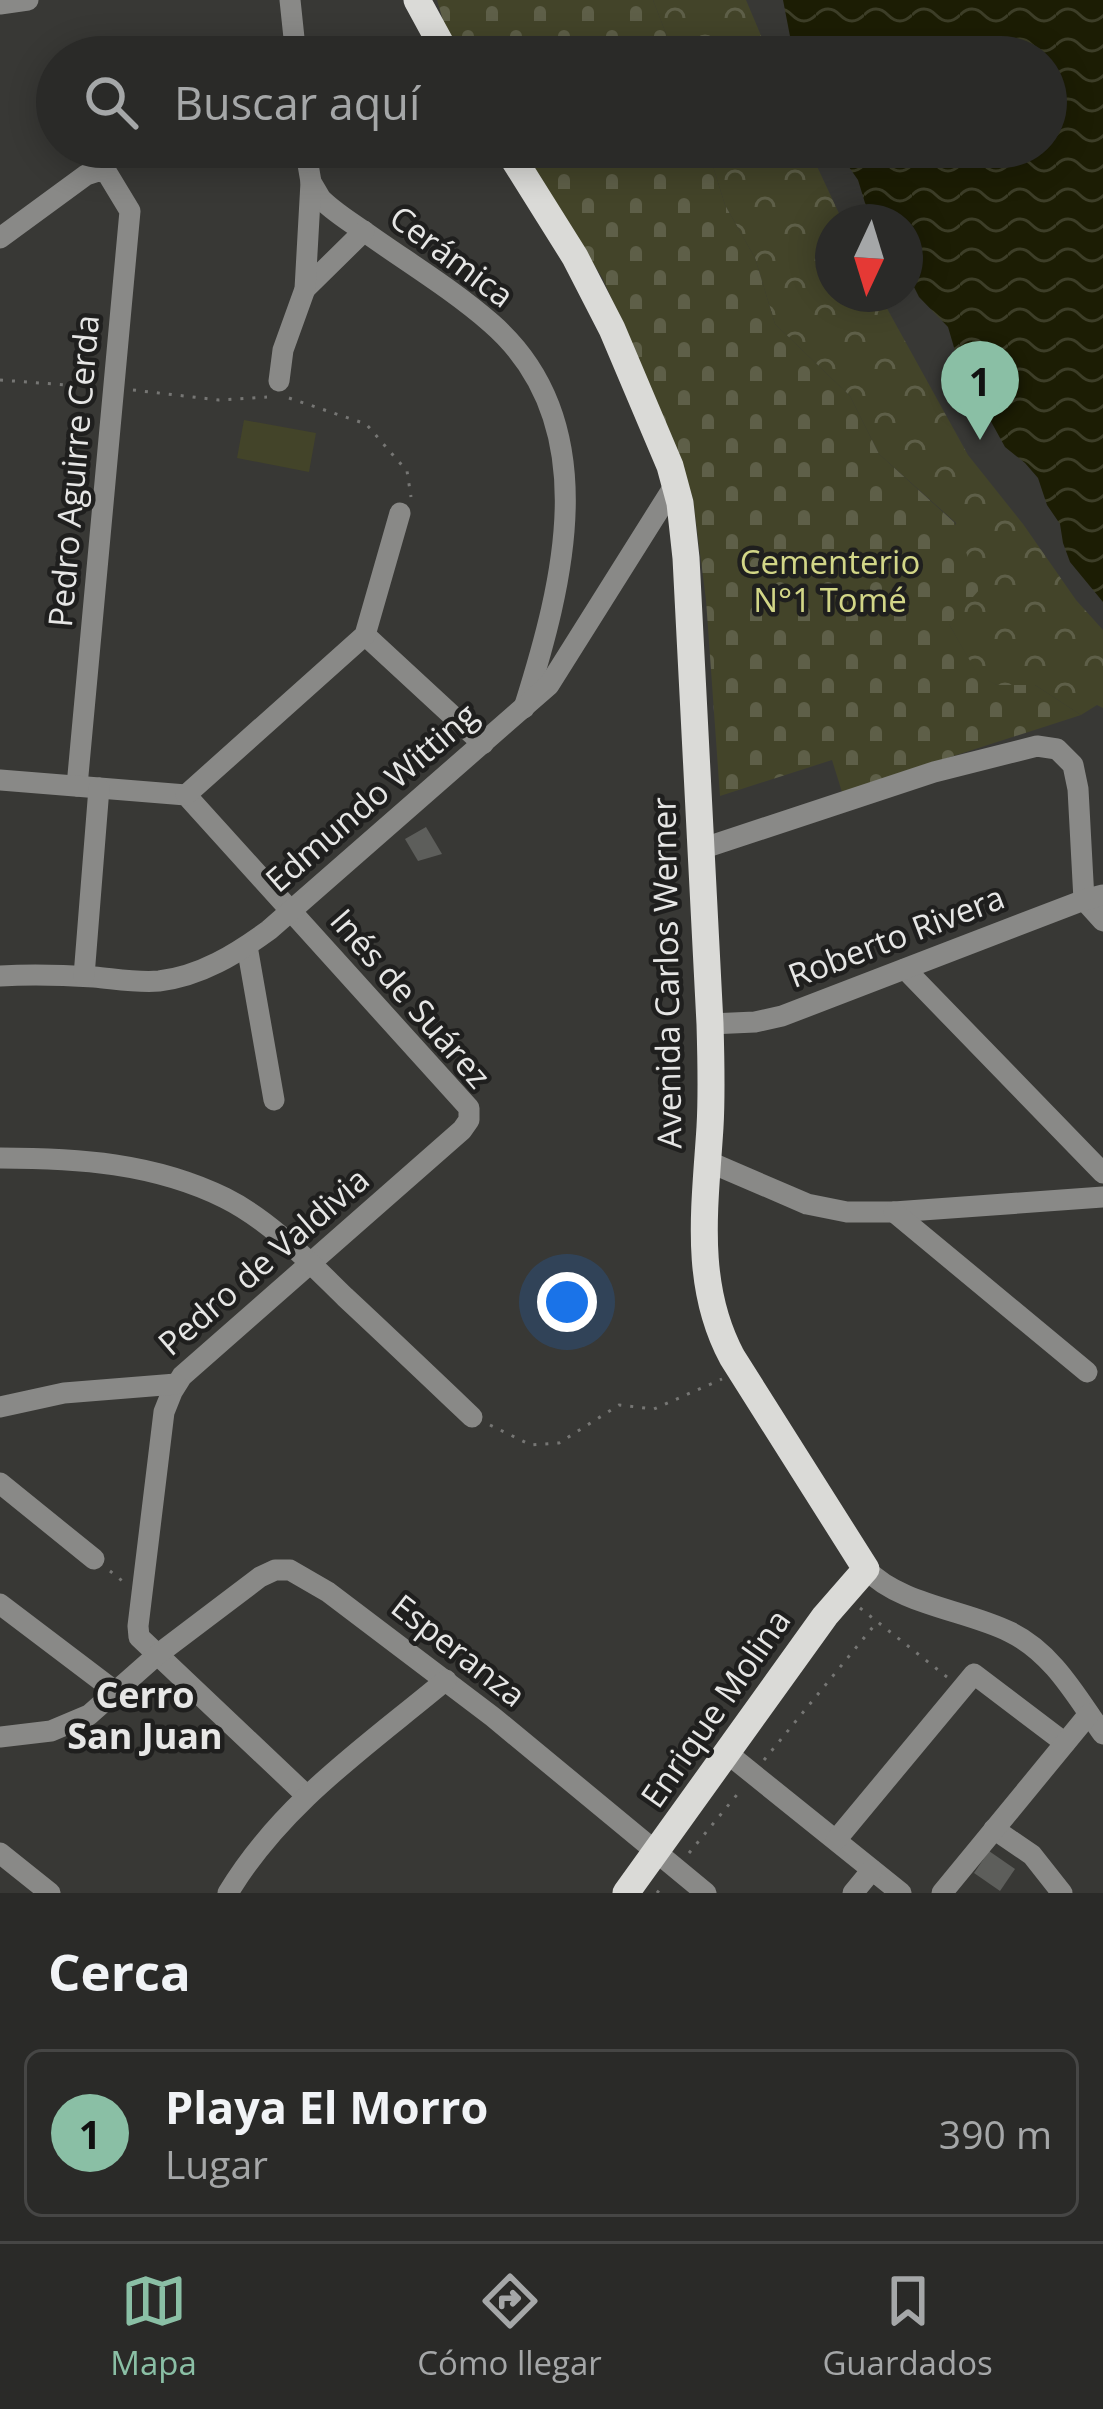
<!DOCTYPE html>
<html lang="es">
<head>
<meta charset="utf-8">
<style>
	:root { --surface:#2a2a28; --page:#363634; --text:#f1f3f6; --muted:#a5a7a8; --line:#464645; --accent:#8abfa5 }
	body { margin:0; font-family:"Open Sans",sans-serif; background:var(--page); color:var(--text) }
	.compass { position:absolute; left:815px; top:204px; width:108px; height:108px; border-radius:50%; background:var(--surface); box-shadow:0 6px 30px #0003; rotate:184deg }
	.you { position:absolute; left:567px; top:1302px; width:42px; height:42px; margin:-30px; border:9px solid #fff; border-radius:50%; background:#1a73e8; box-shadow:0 0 0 18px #1a73e833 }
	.badge { display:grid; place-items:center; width:78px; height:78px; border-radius:50%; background:var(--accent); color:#111; font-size:39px; font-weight:700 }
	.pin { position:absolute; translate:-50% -99px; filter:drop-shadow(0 3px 6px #0008) }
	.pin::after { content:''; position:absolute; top:63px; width:42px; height:36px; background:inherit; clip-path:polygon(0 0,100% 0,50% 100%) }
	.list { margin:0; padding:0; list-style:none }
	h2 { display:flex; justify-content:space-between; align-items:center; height:156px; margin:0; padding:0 48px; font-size:51px }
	h2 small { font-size:39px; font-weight:400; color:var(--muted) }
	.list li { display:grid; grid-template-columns:78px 1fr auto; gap:36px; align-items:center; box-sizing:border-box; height:168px; margin:0 24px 24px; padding:0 24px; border:3px solid var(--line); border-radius:18px }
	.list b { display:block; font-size:45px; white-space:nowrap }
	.list p { margin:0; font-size:39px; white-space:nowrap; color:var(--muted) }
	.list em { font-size:39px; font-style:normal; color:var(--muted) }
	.icon { flex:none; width:66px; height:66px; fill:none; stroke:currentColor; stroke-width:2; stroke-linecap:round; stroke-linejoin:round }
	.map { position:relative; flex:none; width:1103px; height:1893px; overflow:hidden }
	.search { position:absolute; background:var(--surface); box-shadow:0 6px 30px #0003; left:36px; right:36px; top:36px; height:132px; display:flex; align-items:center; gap:30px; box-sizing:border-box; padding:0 42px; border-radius:66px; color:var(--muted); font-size:45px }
	.sheet { height:348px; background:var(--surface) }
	nav { display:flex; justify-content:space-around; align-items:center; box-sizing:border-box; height:168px; border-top:3px solid var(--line); background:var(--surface); font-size:33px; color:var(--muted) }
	nav a { display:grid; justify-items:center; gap:6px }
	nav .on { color:var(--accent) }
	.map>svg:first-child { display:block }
	.grass { fill:#434429 }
	.forest { fill:url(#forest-crowns) }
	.cemetery { fill:url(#cemetery-stones) }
	.water { fill:url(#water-waves) }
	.building { fill:#5d5e5b }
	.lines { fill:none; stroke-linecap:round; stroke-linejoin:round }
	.path { stroke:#767674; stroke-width:3; stroke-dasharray:3 9; stroke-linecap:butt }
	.minor { stroke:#898987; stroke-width:21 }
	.major { stroke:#dadad7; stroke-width:27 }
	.labels { text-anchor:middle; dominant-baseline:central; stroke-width:9; stroke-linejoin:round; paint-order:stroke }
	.street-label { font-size:33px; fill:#e6e6e5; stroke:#1f1f1e }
	.park-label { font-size:33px; fill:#d2d687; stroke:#1f1f1e }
	.neighbourhood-label { font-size:36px; font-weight:bold; fill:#e6e6e5; stroke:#1f1f1e }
</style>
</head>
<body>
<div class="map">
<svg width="1103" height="1893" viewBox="0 0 1103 1893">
	<defs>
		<pattern id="forest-crowns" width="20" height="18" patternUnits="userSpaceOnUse" patternTransform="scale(3)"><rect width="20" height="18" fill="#434429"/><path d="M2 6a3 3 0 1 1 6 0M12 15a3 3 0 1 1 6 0" fill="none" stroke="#5e5f48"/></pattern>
		<pattern id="cemetery-stones" width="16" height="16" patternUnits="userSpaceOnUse" patternTransform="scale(3)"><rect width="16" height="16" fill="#434429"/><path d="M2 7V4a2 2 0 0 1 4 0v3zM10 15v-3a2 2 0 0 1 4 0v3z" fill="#5e5f48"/></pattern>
		<pattern id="water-waves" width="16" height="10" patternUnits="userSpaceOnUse" patternTransform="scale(3)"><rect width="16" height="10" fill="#1c1d04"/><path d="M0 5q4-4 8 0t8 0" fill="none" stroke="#3d3e28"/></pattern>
	</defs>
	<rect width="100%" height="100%" fill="#383835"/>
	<!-- grass -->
	<polygon class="grass" points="244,420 316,433 309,472 237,458"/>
	<!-- forest -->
	<g class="forest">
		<polygon points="653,0 746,0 770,57 675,57"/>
		<polygon points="707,147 808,147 843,222 833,222 833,294 879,294 968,455 1023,524 1076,600 1103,630 1103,708 1097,705 1081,715 1035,685 997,685 978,676 949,624 956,523 879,454 850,396 775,324 755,258 725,205"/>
	</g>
	<!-- cemetery -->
	<g class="cemetery">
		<polygon points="437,0 653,0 675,57 464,57 445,27"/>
		<polygon points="520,147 707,147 725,205 755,258 775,324 850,396 879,454 955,523 980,589 949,624 978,675 997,685 1035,685 1081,715 842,792 832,760 720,796 706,600 693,499 682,463 603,279"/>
	</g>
	<!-- water -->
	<polygon class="water" points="783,0 1103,0 1103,602 1070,562 1063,543 1060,524 1047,505 1038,478 1025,463 1005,447 983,407 966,388 948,327 919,297 911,281 905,261 905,222 876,222 865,203 858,180 835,147 1046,147 1046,57 794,57"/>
	<!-- building -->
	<g class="building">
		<polygon points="426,827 442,854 418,861 405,839"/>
		<polygon points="989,1851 1015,1869 1000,1891 974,1873"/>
	</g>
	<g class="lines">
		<!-- path -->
		<g class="path">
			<polyline points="123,159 142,147"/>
			<polyline points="0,380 94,387"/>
			<polyline points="133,390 219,400 267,397"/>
			<polyline points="289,398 366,424 407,471 411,497"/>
			<polyline points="490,1425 531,1445 559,1443 619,1405 654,1409 722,1379"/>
			<polyline points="110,1571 126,1584"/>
			<polyline points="860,1608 947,1677"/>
			<polyline points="764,1760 877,1622"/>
			<polyline points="689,1853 740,1791"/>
			<polyline points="657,1893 664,1884"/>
		</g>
		<!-- minor -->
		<g class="minor">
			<polyline points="290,0 296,57"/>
			<polyline points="0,4 28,0"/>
			<path d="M305,147L311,182L321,199C334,212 350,222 365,232C407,262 452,289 491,323C606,423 563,584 524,708"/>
			<polyline points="0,238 86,175 98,171 107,173 130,211 77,786"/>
			<polyline points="305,289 364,231"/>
			<polyline points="279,381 283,350 305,289 311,182"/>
			<polyline points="365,635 483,744"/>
			<polyline points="0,780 186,795 469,1108 469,1120 462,1130 182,1376 172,1392 164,1412 138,1626 139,1637 306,1795"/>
			<polyline points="186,795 365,635 400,513"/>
			<polyline points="701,849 934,772 1037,746 1057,749 1073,765 1078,789 1084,900 1103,921"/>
			<polyline points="247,946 274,1100"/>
			<polyline points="905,969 1103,1173"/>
			<path d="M0,976C31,974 63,975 94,977C116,979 138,983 159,981C201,976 236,954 269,930L549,685L676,483"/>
			<polyline points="84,976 99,788"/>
			<polyline points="710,1024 755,1022 782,1016 1084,900 1103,895"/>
			<path d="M0,1158C77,1158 154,1163 225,1198C271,1221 308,1261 345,1297C388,1337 430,1377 472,1417"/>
			<polyline points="707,1161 807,1204 847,1212 894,1212 1103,1197"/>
			<polyline points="894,1212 1087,1372"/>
			<polyline points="0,1407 64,1393 176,1384"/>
			<polyline points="0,1483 94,1559"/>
			<path d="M866,1569C900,1605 966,1610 1010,1632C1053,1653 1076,1696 1103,1734"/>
			<polyline points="0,1604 116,1692"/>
			<polyline points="0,1737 51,1731 89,1715 157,1655 260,1577 275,1570 290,1570 328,1592 493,1717 706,1893"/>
			<polyline points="727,1753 901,1893"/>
			<polyline points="994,1829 1032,1855 1062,1893"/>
			<polyline points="836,1840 974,1674 1065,1743"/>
			<polyline points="0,1853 50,1893"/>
			<path d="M228,1893C282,1803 367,1746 446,1680"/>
			<polyline points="853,1893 872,1870"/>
			<polyline points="942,1893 1089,1714"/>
		</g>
		<!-- major -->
		<g class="major">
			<polyline points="417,0 448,57"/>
			<path d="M506,147L575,257L612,329L670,466L680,503L686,558L710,1024C711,1058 712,1093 710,1127C705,1207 693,1284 732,1357L866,1569L825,1616L626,1893"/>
		</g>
	</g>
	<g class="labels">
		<!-- street labels -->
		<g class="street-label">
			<text transform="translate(452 256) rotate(37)">Cerámica</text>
			<text transform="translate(73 471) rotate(-85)">Pedro Aguirre Cerda</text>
			<text transform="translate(371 797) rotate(-41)">Edmundo Witting</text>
			<text transform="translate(896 936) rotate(-21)">Roberto Rivera</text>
			<text transform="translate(666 973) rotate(-91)">Avenida Carlos Werner</text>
			<text transform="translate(411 998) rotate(49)">Inés de Suárez</text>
			<text transform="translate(263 1261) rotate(-41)">Pedro de Valdivia</text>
			<text transform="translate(459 1650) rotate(38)">Esperanza</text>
			<text transform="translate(715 1708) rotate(-55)">Enrique Molina</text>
		</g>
		<!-- park labels -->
		<g class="park-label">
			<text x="830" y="561">Cementerio<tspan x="830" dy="38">N°1 Tomé</tspan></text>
		</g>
		<!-- neighbourhood labels -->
		<g class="neighbourhood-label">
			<text x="145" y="1694">Cerro<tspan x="145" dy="41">San Juan</tspan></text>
		</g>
	</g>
</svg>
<svg class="compass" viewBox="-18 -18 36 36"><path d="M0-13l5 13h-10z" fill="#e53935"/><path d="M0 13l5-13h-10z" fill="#a5a7a8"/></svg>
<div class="you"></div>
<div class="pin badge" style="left:980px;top:440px">1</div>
<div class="search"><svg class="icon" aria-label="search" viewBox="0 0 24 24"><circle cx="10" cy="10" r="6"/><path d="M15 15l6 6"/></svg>Buscar aquí</div>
</div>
<section class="sheet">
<h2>Cerca<small></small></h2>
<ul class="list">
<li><span class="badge">1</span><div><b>Playa El Morro</b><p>Lugar</p></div><em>390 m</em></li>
</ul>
</section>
<nav>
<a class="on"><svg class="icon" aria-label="map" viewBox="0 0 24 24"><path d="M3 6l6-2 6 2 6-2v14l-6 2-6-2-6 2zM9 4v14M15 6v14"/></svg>Mapa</a>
<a><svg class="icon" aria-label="directions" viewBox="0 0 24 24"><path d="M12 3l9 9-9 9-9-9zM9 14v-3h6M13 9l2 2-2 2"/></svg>Cómo llegar</a>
<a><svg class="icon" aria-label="saved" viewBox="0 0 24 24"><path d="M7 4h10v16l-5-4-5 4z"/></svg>Guardados</a>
</nav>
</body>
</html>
